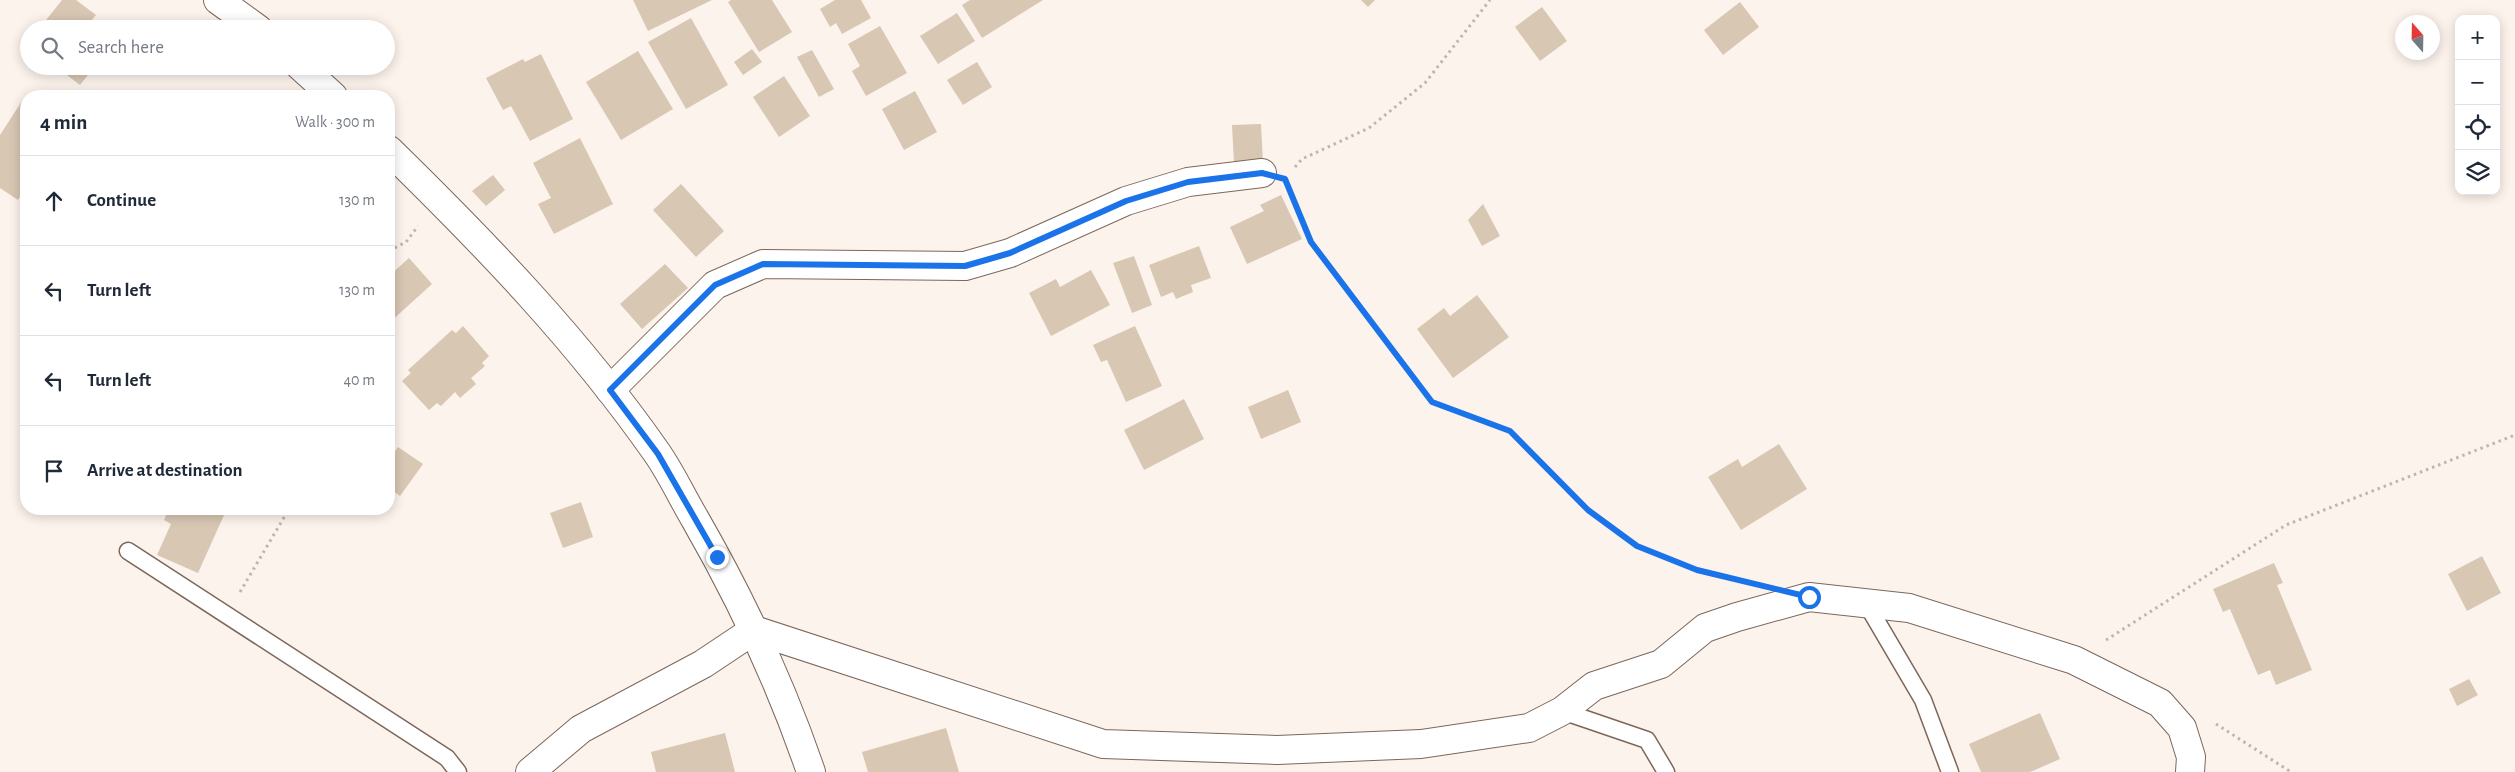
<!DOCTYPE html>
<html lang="en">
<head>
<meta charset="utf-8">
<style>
	:root { --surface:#fff; --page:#f2f2f3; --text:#1f2937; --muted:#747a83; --line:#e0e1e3 }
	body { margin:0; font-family:"Alegreya Sans",sans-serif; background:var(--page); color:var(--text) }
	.controls { position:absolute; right:15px; top:15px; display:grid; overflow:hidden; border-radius:10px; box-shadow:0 2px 12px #0003 }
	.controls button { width:45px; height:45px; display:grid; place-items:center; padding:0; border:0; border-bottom:1px solid var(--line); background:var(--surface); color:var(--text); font:25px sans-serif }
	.compass { position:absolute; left:2395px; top:15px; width:45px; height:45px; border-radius:50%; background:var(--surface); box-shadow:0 2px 12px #0003; rotate:340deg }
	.stop { position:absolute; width:15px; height:15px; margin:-11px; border:4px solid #1a73e8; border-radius:50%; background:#fff }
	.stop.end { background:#1a73e8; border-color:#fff; box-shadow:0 1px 5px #0008 }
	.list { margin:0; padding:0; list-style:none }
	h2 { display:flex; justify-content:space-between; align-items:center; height:65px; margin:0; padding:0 20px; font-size:21px }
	h2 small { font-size:16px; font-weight:400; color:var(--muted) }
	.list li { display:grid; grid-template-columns:32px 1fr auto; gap:15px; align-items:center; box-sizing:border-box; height:90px; padding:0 20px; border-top:1px solid var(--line) }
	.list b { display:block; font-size:19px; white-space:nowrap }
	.list em { font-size:16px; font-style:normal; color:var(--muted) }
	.icon { flex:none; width:28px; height:28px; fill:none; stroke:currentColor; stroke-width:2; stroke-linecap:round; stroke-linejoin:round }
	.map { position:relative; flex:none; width:2515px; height:772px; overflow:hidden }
	.search { position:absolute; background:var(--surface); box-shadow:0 2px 12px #0003; left:20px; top:20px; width:375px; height:55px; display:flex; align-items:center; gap:12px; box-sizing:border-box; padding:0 18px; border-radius:28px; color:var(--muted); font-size:19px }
	.panel { position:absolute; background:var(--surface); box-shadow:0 2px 12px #0003; left:20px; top:90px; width:375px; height:425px; border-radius:20px }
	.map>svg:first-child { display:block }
	.building { fill:#d8c7b3 }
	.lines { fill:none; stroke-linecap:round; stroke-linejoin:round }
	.service-casing { stroke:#7c675a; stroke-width:19 }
	.minor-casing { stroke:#7c675a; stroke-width:30 }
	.tertiary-casing { stroke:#7c675a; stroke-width:30 }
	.path { stroke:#beb5af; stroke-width:3; stroke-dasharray:2.5 4; stroke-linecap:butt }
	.service { stroke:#fff; stroke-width:16 }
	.minor { stroke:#fff; stroke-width:28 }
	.tertiary { stroke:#fff; stroke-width:28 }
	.route { stroke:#1a73e8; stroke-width:6 }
</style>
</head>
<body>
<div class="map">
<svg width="2515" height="772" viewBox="0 0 2515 772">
	<rect width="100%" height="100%" fill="#fcf3ed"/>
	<!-- building -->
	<g class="building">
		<polygon points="62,0 76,0 96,15 90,22 98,29 39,29"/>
		<polygon points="633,0 712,0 648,31"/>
		<polygon points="731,0 772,0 792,32 759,52 728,2"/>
		<polygon points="835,0 861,0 871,18 842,34 836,23 830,27 820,9"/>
		<polygon points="970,0 1043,0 982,38 962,5"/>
		<polygon points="1361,0 1375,0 1368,7"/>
		<polygon points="1740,2 1759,27 1723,55 1704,30"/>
		<polygon points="1542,7 1567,41 1540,61 1515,27"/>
		<polygon points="957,13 975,41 938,64 920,36"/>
		<polygon points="691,18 728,85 686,109 648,42"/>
		<polygon points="880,26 907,73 866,96 852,71 860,66 848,44"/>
		<polygon points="752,49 762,62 743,75 734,62"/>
		<polygon points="812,50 834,89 819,97 797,57"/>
		<polygon points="638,51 673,109 621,140 586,82"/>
		<polygon points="541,54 573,119 530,141 511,106 503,110 486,78 523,59 525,62"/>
		<polygon points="977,62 992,87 963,105 947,80"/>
		<polygon points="55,66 95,66 80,85"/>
		<polygon points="784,76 810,116 779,137 753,97"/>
		<polygon points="915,91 937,132 904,150 882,109"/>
		<polygon points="22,101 26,103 26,187 18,200 0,188 0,135"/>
		<polygon points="1261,124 1263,163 1234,164 1232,125"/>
		<polygon points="580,138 613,204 554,234 538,204 551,198 533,163"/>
		<polygon points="493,175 505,190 486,206 472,191"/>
		<polygon points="681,184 724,231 696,257 653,210"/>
		<polygon points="1281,195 1302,239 1247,264 1230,227 1264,211 1260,205"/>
		<polygon points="1483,204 1500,236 1482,246 1468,220"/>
		<polygon points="1199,246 1211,278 1191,285 1193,292 1176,299 1173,292 1161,297 1149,265"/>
		<polygon points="1134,256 1152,305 1132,313 1113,263"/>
		<polygon points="409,258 432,284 389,323 389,276"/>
		<polygon points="665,264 688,288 642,329 620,304"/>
		<polygon points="1091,270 1110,305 1051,336 1029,293 1056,279 1060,287"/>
		<polygon points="1477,295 1509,337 1453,378 1417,329 1444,308 1450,316"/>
		<polygon points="463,326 489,356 482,363 485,366 471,378 476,384 460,398 455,392 441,406 437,403 429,410 402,381 411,373 408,370 452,330 456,333"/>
		<polygon points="1135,326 1162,386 1126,402 1107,360 1101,362 1093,345"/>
		<polygon points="1288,390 1301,422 1261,439 1248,407"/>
		<polygon points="1184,399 1204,439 1144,470 1124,430"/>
		<polygon points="1779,444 1807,489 1741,530 1708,477 1738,459 1742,467"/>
		<polygon points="398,447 423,464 400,496 389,488 389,460"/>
		<polygon points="581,502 593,537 563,548 550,513"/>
		<polygon points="169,509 210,509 224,515 198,573 157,555 171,524 164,520"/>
		<polygon points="2482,556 2501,593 2467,611 2448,574"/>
		<polygon points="2274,563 2283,583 2277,585 2312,670 2276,685 2270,670 2258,675 2230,609 2223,612 2213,589"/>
		<polygon points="2469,679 2478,695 2457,706 2449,689"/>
		<polygon points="2040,713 2060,759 2030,772 1981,772 1969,744"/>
		<polygon points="946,728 959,772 868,772 862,752"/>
		<polygon points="725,733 735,772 656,772 651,752"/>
	</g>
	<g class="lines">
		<defs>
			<g id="service">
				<polyline points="128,551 447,758 458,772"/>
				<polyline points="1866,603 1923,700 1950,772"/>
				<polyline points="1562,711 1647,740 1666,772"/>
			</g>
			<g id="minor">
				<polyline points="610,390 715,285 763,264 965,266 1010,253 1126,201 1188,182 1262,173"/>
				<polyline points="530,772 581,729 703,664 754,630 1103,744 1277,750 1421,744 1529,728 1562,711 1594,686 1661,664 1705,628 1737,617 1809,597 1909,608 2074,660 2160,703 2182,728 2191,757 2190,772"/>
			</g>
			<g id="tertiary">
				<polyline points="218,0 258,29"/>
				<polyline points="300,66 333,96"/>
				<path d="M389,150C486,245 578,340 657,453C671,473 682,497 695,519C741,599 781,684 811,772"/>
			</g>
		</defs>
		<!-- service casing -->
		<use href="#service" class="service-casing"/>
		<!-- minor casing -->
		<use href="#minor" class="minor-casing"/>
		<!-- tertiary casing -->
		<use href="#tertiary" class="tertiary-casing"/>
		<!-- path -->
		<g class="path">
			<polyline points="1295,167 1302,159 1369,128 1425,83 1490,0"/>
			<polyline points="1289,189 1311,242 1432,402 1510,431 1588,509 1637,545 1697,570 1740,581"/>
			<polyline points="389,251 406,242 418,226"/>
			<polyline points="240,592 289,509"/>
			<polyline points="2106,640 2286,525 2515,435"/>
			<polyline points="2216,724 2291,772"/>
		</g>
		<!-- service -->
		<use href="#service" class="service"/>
		<!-- minor -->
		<use href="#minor" class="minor"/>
		<!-- tertiary -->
		<use href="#tertiary" class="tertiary"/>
	</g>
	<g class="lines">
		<!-- route -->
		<polyline class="route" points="717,557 658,454 610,390 715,285 763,264 965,266 1010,253 1126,201 1188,182 1262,173 1285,179 1311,242 1432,402 1510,431 1588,510 1637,546 1697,570 1809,597"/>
	</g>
</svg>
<div class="controls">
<button>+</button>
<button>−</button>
<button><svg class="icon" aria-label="locate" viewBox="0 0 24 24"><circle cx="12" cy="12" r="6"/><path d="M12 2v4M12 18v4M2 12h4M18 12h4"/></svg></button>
<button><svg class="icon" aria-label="layers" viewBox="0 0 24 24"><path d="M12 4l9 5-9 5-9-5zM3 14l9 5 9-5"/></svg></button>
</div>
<svg class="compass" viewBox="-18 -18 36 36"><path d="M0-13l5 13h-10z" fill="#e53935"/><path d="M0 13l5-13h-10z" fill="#747a83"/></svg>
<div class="stop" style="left:1809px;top:597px"></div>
<div class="stop end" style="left:717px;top:557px"></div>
<div class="search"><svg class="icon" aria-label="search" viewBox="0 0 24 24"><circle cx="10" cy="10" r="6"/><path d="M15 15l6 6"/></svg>Search here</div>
<section class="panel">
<h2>4 min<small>Walk · 300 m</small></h2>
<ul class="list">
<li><svg class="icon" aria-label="ahead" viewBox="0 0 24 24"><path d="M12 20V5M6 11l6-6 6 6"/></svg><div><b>Continue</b></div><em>130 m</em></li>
<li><svg class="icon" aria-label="left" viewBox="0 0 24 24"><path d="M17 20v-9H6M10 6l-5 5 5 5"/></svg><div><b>Turn left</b></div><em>130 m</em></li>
<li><svg class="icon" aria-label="left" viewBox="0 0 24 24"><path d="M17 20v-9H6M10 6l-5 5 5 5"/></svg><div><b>Turn left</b></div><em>40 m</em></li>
<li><svg class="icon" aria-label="arrive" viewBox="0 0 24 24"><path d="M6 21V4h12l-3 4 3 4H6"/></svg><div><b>Arrive at destination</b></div></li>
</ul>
</section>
</div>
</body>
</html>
